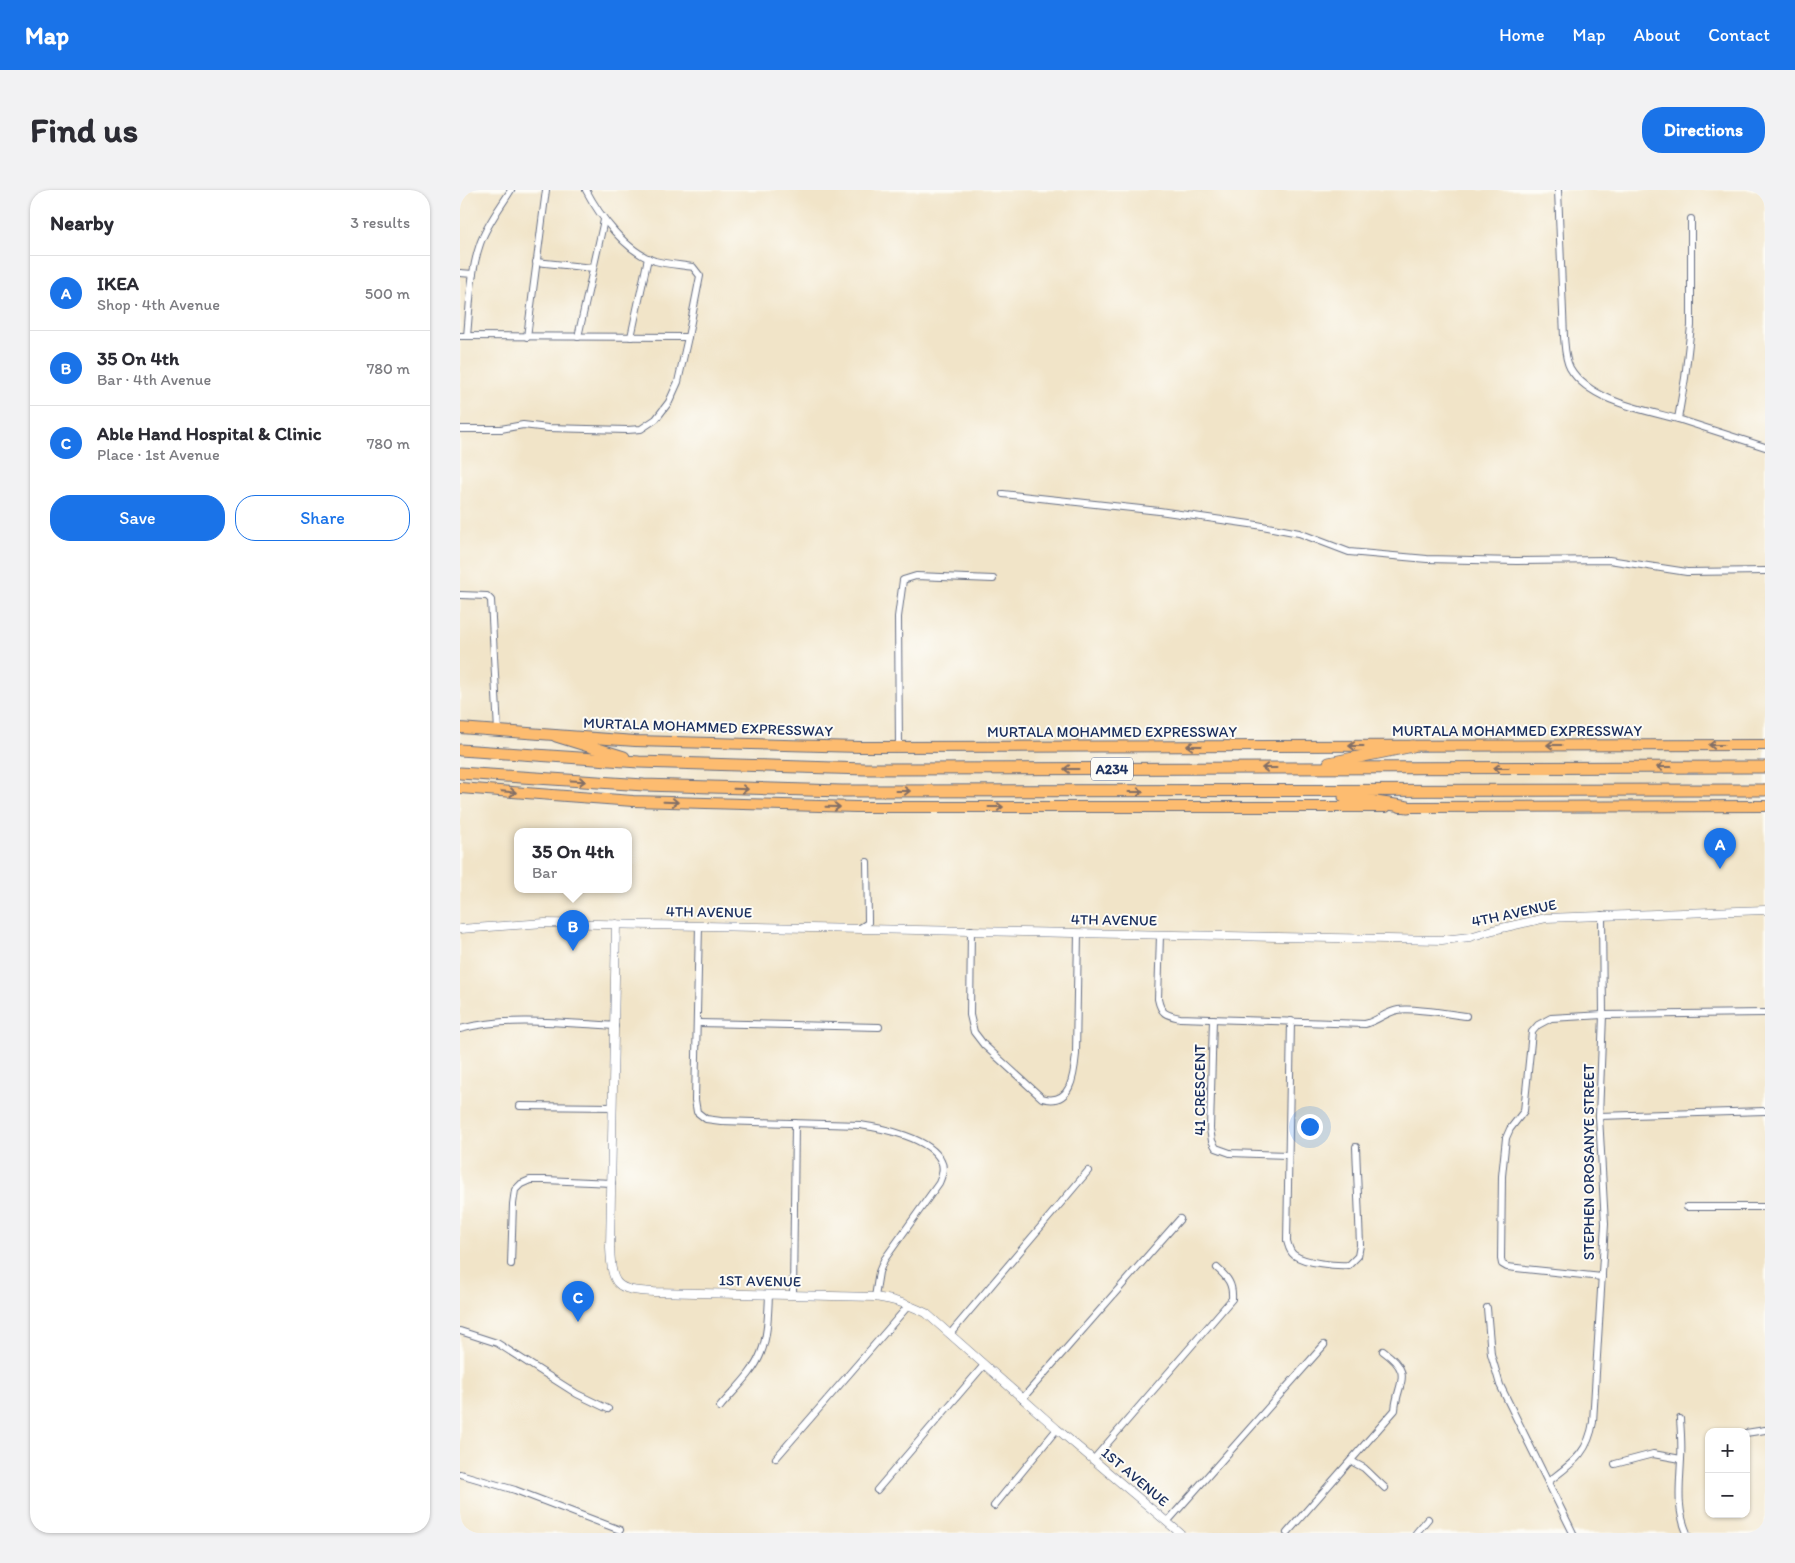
<!DOCTYPE html>
<html lang="en">
<head>
<meta charset="utf-8">
<style>
	:root { --surface:#fff; --page:#f2f2f3; --text:#2b2b33; --muted:#7c7c81; --line:#e1e1e2; --accent:#1a73e8 }
	body { margin:0; font-family:Itim,sans-serif; background:var(--page); color:var(--text) }
	.controls { position:absolute; right:15px; bottom:15px; display:grid; overflow:hidden; border-radius:10px; box-shadow:0 1px 4px #0004 }
	.controls button { width:45px; height:45px; display:grid; place-items:center; padding:0; border:0; border-bottom:1px solid var(--line); background:var(--surface); color:var(--text); font:25px sans-serif }
	.you { position:absolute; left:849px; top:936px; width:18px; height:18px; margin:-12px; border:4px solid #fff; border-radius:50%; background:#1a73e8; box-shadow:0 0 0 8px #1a73e833 }
	.badge { display:grid; place-items:center; width:32px; height:32px; border-radius:50%; background:var(--accent); color:#fff; font-size:16px; font-weight:700 }
	.pin { position:absolute; translate:-50% -41px; filter:drop-shadow(0 1px 2px #0008) }
	.pin::after { content:''; position:absolute; top:26px; width:18px; height:15px; background:inherit; clip-path:polygon(0 0,100% 0,50% 100%) }
	.popup { position:absolute; left:54px; top:638px; width:118px; height:65px; box-sizing:border-box; display:grid; place-content:center; border-radius:10px; background:var(--surface); filter:drop-shadow(0 1px 4px #0005); font-size:16px; white-space:nowrap; color:var(--muted) }
	.popup b { font-size:19px; color:var(--text) }
	.popup::after { content:''; position:absolute; left:50%; top:100%; margin-left:-10px; border:10px solid transparent; border-top-color:var(--surface) }
	.list { margin:0; padding:0; list-style:none }
	h2 { display:flex; justify-content:space-between; align-items:center; height:65px; margin:0; padding:0 20px; font-size:21px }
	h2 small { font-size:16px; font-weight:400; color:var(--muted) }
	.list li { display:grid; grid-template-columns:32px 1fr auto; gap:15px; align-items:center; box-sizing:border-box; height:75px; padding:0 20px; border-top:1px solid var(--line) }
	.list b { display:block; font-size:19px; white-space:nowrap }
	.list p { margin:0; font-size:16px; white-space:nowrap; color:var(--muted) }
	.list em { font-size:16px; font-style:normal; color:var(--muted) }
	.actions { display:flex; gap:10px; padding:15px 20px }
	.actions a { flex:1; padding:11px 0; border:1px solid var(--accent); border-radius:20px; text-align:center; font-size:18px; color:var(--accent) }
	.actions .main { background:var(--accent); color:#fff }
	.map { position:relative; flex:none; width:1305px; height:1343px; overflow:hidden; border-radius:20px }
	header { display:flex; align-items:center; gap:30px; box-sizing:border-box; height:70px; padding:0 25px; background:var(--accent); color:#fff }
	header strong { font-size:24px }
	nav { display:flex; gap:28px; margin-inline-start:auto; font-size:18px }
	.intro { display:flex; align-items:center; justify-content:space-between; box-sizing:border-box; height:120px; padding:0 30px }
	h1 { margin:0; font-size:35px }
	.button { padding:12px 22px; border-radius:20px; background:var(--accent); color:#fff; font-size:18px; font-weight:700 }
	main { display:flex; gap:30px; padding:0 30px }
	aside { flex:1; background:var(--surface); border-radius:20px; box-shadow:0 1px 4px #0004 }
	.map>svg:first-child { display:block }
	.lines { fill:none; stroke-linecap:round; stroke-linejoin:round }
	.minor-casing { stroke:#666e83; stroke-width:8 }
	.tertiary-casing { stroke:#666e83; stroke-width:9 }
	.trunk-casing { stroke:#666e83; stroke-width:12 }
	.motorway-casing { stroke:#666e83; stroke-width:13 }
	.minor { stroke:#fff; stroke-width:6 }
	.tertiary { stroke:#fff; stroke-width:8 }
	.trunk { stroke:#fdbc70; stroke-width:10 }
	.motorway { stroke:#fdbc70; stroke-width:11 }
	.oneway { stroke:#816e66 }
	.labels { text-anchor:middle; dominant-baseline:central; stroke-width:4; stroke-linejoin:round; paint-order:stroke }
	.shield { fill:#fdfcf7; stroke:#5f6c8c; stroke-width:1 }
	.shield-label { font-size:14px; font-weight:bold; fill:#1b2f5e }
	.street-label { font-size:15px; fill:#1b2f5e; stroke:#fdfcf7 }
</style>
</head>
<body>
<header>
<strong>Map</strong>
<nav><a>Home</a><a>Map</a><a>About</a><a>Contact</a></nav>
</header>
<div class="intro"><h1>Find us</h1><a class="button">Directions</a></div>
<main>
<aside>
<h2>Nearby<small>3 results</small></h2>
<ul class="list">
<li><span class="badge">A</span><div><b>IKEA</b><p>Shop · 4th Avenue</p></div><em>500 m</em></li>
<li><span class="badge">B</span><div><b>35 On 4th</b><p>Bar · 4th Avenue</p></div><em>780 m</em></li>
<li><span class="badge">C</span><div><b>Able Hand Hospital &amp; Clinic</b><p>Place · 1st Avenue</p></div><em>780 m</em></li>
</ul>
<div class="actions"><a class="main">Save</a><a>Share</a></div>
</aside>
<div class="map">
<svg width="1305" height="1343" viewBox="0 0 1305 1343">
	<rect width="100%" height="100%" fill="#fdfcf7"/>
	<filter id="ink" filterUnits="userSpaceOnUse"><feTurbulence type="fractalNoise" baseFrequency=".02" numOctaves="2"/><feDisplacementMap in="SourceGraphic" scale="10" xChannelSelector="R" yChannelSelector="G"/><feConvolveMatrix kernelMatrix="1 2 1 2 8 2 1 2 1" color-interpolation-filters="sRGB"/></filter>
	<filter id="wash" filterUnits="userSpaceOnUse"><feTurbulence type="fractalNoise" baseFrequency=".0096" numOctaves="4" result="noise"/><feDisplacementMap in="SourceGraphic" scale="20" xChannelSelector="R" yChannelSelector="G"/><feGaussianBlur stdDeviation="1.12" result="paint"/><feColorMatrix in="noise" values="0 0 0 0 0 0 0 0 0 0 0 0 0 0 0 0 0 1.4 0 .05"/><feComposite in="paint" operator="in"/></filter>
	<g filter="url(#wash)">
		<rect width="100%" height="100%" fill="#f1e4c8"/>
	</g>
	<g filter="url(#ink)">
		<g class="lines">
			<defs>
				<g id="minor">
					<path d="M1098,0L1104,147C1105,157 1105,169 1110,178C1129,211 1184,220 1218,229"/>
					<polyline points="1231,29 1231,136 1225,188 1218,229 1305,257"/>
					<polyline points="76,72 133,78"/>
					<polyline points="0,83 13,84"/>
					<path d="M0,146L228,147L240,86L233,77C220,75 206,74 195,71C166,62 139,25 126,0"/>
					<path d="M7,146C10,116 10,83 20,54C27,34 40,18 51,0"/>
					<polyline points="67,147 86,0"/>
					<polyline points="118,147 144,30"/>
					<polyline points="171,147 188,68"/>
					<polyline points="0,239 41,239 63,235 88,238 167,240 181,239 196,229 209,212 218,192 228,147"/>
					<polyline points="543,304 699,321 797,335 839,343 889,362 967,369 1057,371 1149,370 1227,382 1305,381"/>
					<polyline points="0,405 27,406 31,410 38,541"/>
					<polyline points="439,557 438,427 443,390 456,386 533,389"/>
					<path d="M239,736L235,910L237,922L246,929L261,931L400,935C422,938 471,948 481,971C485,978 482,986 479,993L424,1070L419,1082L415,1107"/>
					<polyline points="400,738 408,733 408,729 407,672"/>
					<path d="M511,740L510,825L514,842L524,855L582,908C611,917 614,885 616,864L618,743"/>
					<path d="M700,745L698,809C701,824 706,825 720,828L905,834C917,831 926,822 938,820C952,817 989,824 1006,826"/>
					<polyline points="753,829 750,939 752,951 756,958 770,963 828,965"/>
					<path d="M831,831L827,1051C829,1057 829,1061 834,1065C845,1073 876,1076 889,1075L898,1066L900,1055L896,957"/>
					<polyline points="238,833 419,837"/>
					<path d="M0,839C50,826 104,833 155,836"/>
					<polyline points="60,916 153,917"/>
					<polyline points="1139,926 1305,921"/>
					<polyline points="1227,1017 1305,1017"/>
					<polyline points="51,1074 53,1014 55,1000 61,994 70,990 85,990 152,993"/>
					<polyline points="1142,1087 1047,1077 1042,1074 1041,1069 1042,986 1046,948 1050,939 1064,921 1072,842 1078,835 1091,828 1143,825 1305,823"/>
					<polyline points="333,1105 335,933"/>
					<polyline points="1027,1118 1031,1164 1040,1195 1113,1343"/>
					<polyline points="0,1141 37,1153 117,1204 148,1219"/>
					<polyline points="490,1144 628,981"/>
					<polyline points="562,1209 720,1029"/>
					<path d="M260,1217C274,1200 293,1184 301,1163C308,1145 308,1124 309,1105"/>
					<path d="M1220,1229C1221,1242 1222,1255 1221,1269C1220,1295 1216,1318 1227,1343"/>
					<polyline points="1286,1243 1305,1240"/>
					<polyline points="316,1268 449,1115"/>
					<path d="M633,1270L772,1109C773,1094 768,1088 757,1078"/>
					<polyline points="891,1271 904,1278 925,1298"/>
					<polyline points="1155,1274 1193,1264 1221,1269"/>
					<polyline points="0,1284 55,1300 160,1340"/>
					<path d="M1088,1292C1112,1273 1128,1264 1133,1232L1145,1034L1139,926L1143,825L1142,725"/>
					<polyline points="417,1300 524,1175"/>
					<polyline points="534,1316 597,1239"/>
					<polyline points="707,1332 864,1155"/>
					<path d="M827,1343L935,1220C937,1192 955,1184 923,1161"/>
					<polyline points="956,1343 968,1329"/>
				</g>
				<g id="tertiary">
					<path d="M156,734L150,1058C152,1096 155,1100 194,1102L415,1107C436,1110 447,1114 466,1123L597,1239L720,1343"/>
					<polyline points="0,739 85,733 982,750 1010,747 1033,740 1086,728 1305,720"/>
				</g>
				<g id="trunk">
					<polyline points="0,538 175,551 400,557 1305,555"/>
					<polyline points="0,598 173,611 396,617 926,617"/>
					<polyline points="940,617 1305,616"/>
				</g>
				<g id="motorway">
					<polyline points="96,546 164,567"/>
					<polyline points="0,560 179,572 405,579 1305,577"/>
					<polyline points="869,573 953,556"/>
					<polyline points="0,583 184,595 382,601 1305,600"/>
					<polyline points="884,607 948,617"/>
				</g>
			</defs>
			<!-- minor casing -->
			<use href="#minor" class="minor-casing"/>
			<!-- tertiary casing -->
			<use href="#tertiary" class="tertiary-casing"/>
			<!-- trunk casing -->
			<use href="#trunk" class="trunk-casing"/>
			<!-- motorway casing -->
			<use href="#motorway" class="motorway-casing"/>
			<!-- minor -->
			<use href="#minor" class="minor"/>
			<!-- tertiary -->
			<use href="#tertiary" class="tertiary"/>
			<!-- trunk -->
			<use href="#trunk" class="trunk"/>
			<!-- motorway -->
			<use href="#motorway" class="motorway"/>
		</g>
		<!-- one-way arrows -->
		<defs><path id="oneway-shaft" d="M-6 0H5M1.5-3L5.5 0L1.5 3" fill="none" stroke-width="1.6" stroke-linecap="round" stroke-linejoin="round" transform="scale(1.25)"/></defs>
		<g class="oneway">
			<use href="#oneway-shaft" transform="translate(1094 555) rotate(180)"/>
			<use href="#oneway-shaft" transform="translate(1256 555) rotate(180)"/>
			<use href="#oneway-shaft" transform="translate(734 556) rotate(180)"/>
			<use href="#oneway-shaft" transform="translate(896 556) rotate(180)"/>
			<use href="#oneway-shaft" transform="translate(1204 577) rotate(180)"/>
			<use href="#oneway-shaft" transform="translate(809 578) rotate(180)"/>
			<use href="#oneway-shaft" transform="translate(1041 578) rotate(180)"/>
			<use href="#oneway-shaft" transform="translate(611 579) rotate(180)"/>
			<use href="#oneway-shaft" transform="translate(118 591) rotate(3)"/>
			<use href="#oneway-shaft" transform="translate(281 599) rotate(2)"/>
			<use href="#oneway-shaft" transform="translate(443 601)"/>
			<use href="#oneway-shaft" transform="translate(49 602) rotate(5)"/>
			<use href="#oneway-shaft" transform="translate(676 602)"/>
			<use href="#oneway-shaft" transform="translate(211 612) rotate(2)"/>
			<use href="#oneway-shaft" transform="translate(373 617) rotate(1)"/>
			<use href="#oneway-shaft" transform="translate(536 617)"/>
		</g>
	</g>
	<g class="labels">
		<!-- shield labels -->
		<rect class="shield" x="631" y="567.5" width="42" height="23" rx="4"/>
		<g class="shield-label">
			<text x="652" y="579">A234</text>
		</g>
		<!-- street labels -->
		<g class="street-label">
			<text transform="translate(248 537) rotate(2)">MURTALA MOHAMMED EXPRESSWAY</text>
			<text x="1057" y="541">MURTALA MOHAMMED EXPRESSWAY</text>
			<text x="652" y="542">MURTALA MOHAMMED EXPRESSWAY</text>
			<text transform="translate(249 722) rotate(1)">4TH AVENUE</text>
			<text transform="translate(1054 723) rotate(-12)">4TH AVENUE</text>
			<text transform="translate(654 730) rotate(1)">4TH AVENUE</text>
			<text transform="translate(740 900) rotate(-90)">41 CRESCENT</text>
			<text transform="translate(1129 972) rotate(-90)">STEPHEN OROSANYE STREET</text>
			<text transform="translate(300 1091) rotate(1)">1ST AVENUE</text>
			<text transform="translate(675 1287) rotate(40)">1ST AVENUE</text>
		</g>
	</g>
</svg>
<div class="controls">
<button>+</button>
<button>−</button>
</div>
<div class="you"></div>
<div class="pin badge" style="left:1260px;top:679px">A</div>
<div class="pin badge" style="left:113px;top:761px">B</div>
<div class="popup"><b>35 On 4th</b>Bar</div>
<div class="pin badge" style="left:118px;top:1132px">C</div>
</div>
</main>
</body>
</html>
